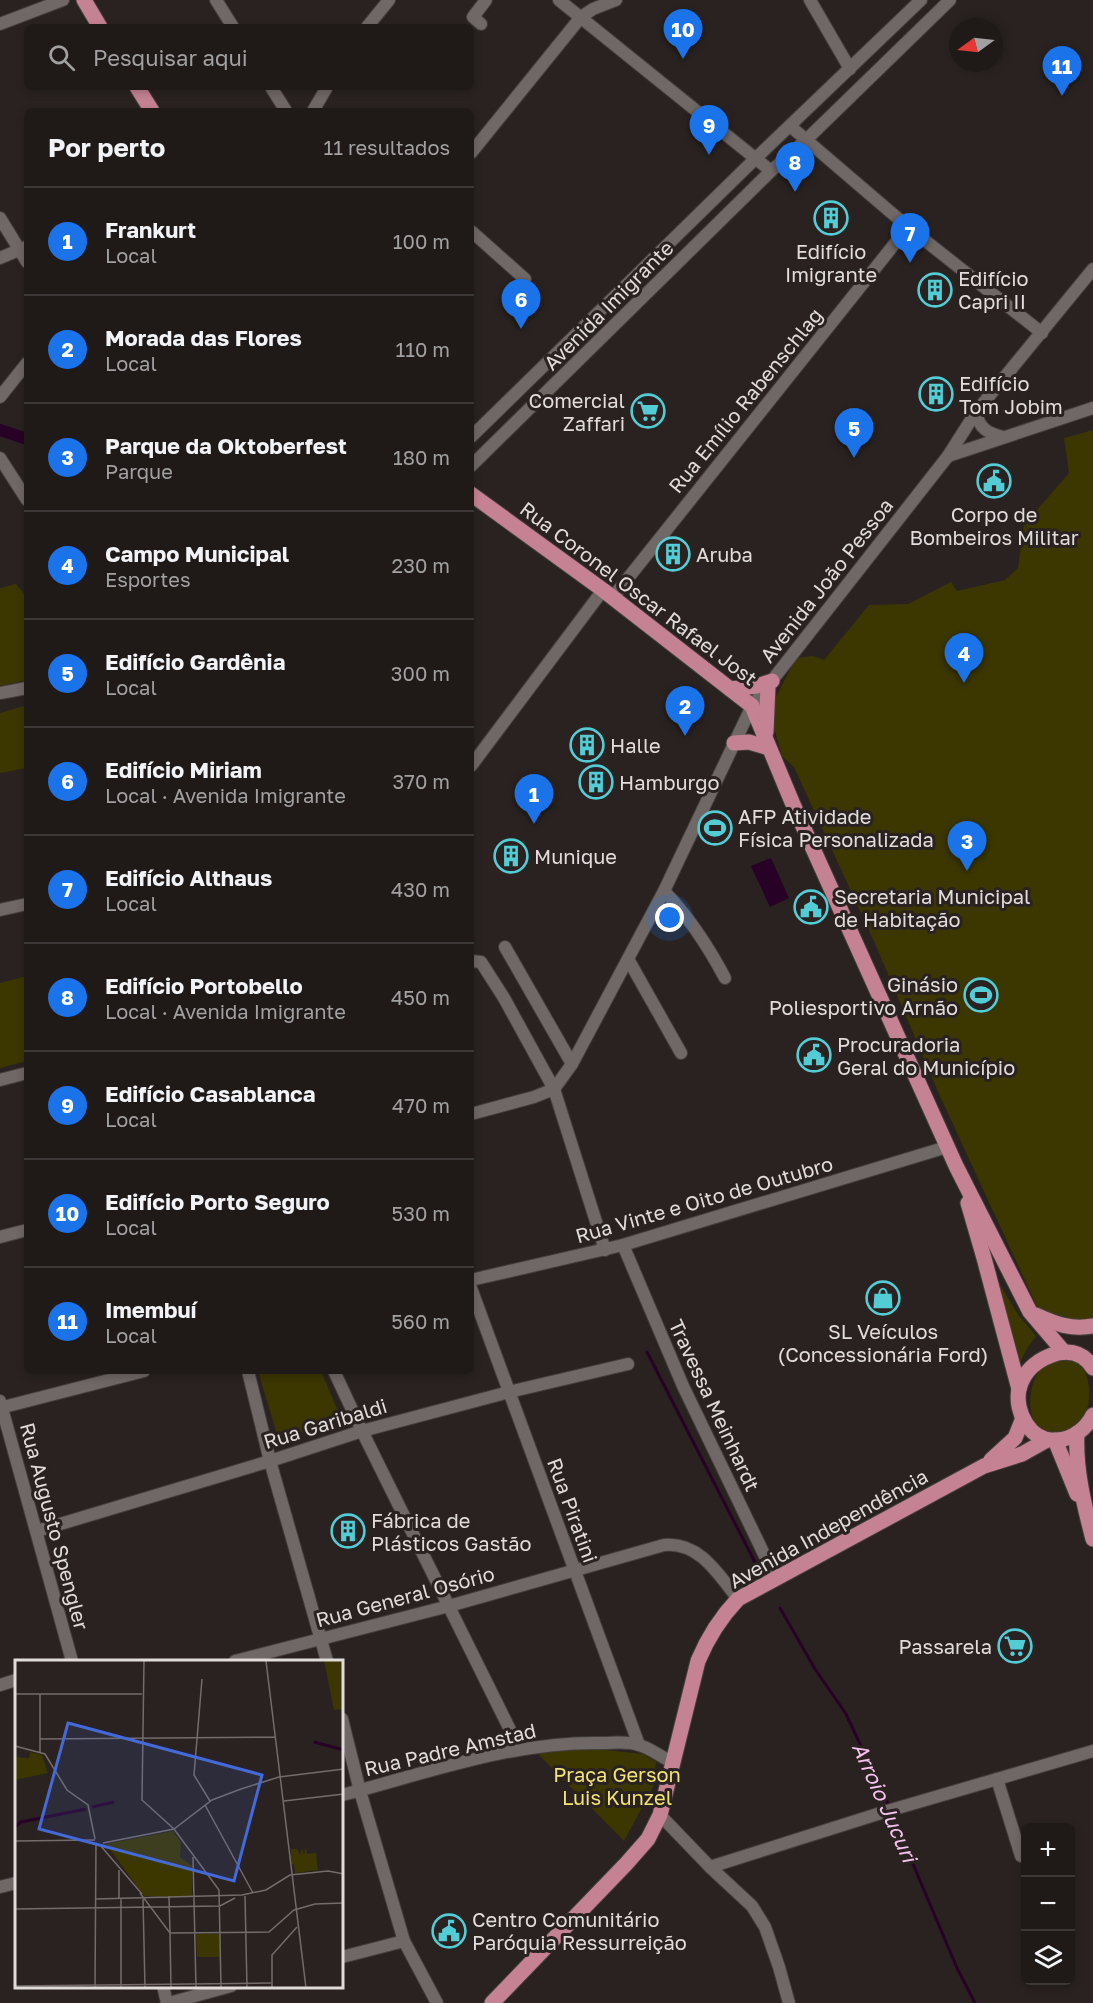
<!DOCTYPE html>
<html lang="pt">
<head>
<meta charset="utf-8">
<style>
	:root { --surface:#1f1a18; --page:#272321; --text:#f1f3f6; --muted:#a1a1a2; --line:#3c3837; --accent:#1a73e8 }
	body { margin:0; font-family:"Golos Text",sans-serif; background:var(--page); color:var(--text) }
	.controls { position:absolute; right:18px; bottom:18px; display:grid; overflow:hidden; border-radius:9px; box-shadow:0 3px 9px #0003 }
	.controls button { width:54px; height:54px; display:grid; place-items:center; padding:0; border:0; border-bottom:2px solid var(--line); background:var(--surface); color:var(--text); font:30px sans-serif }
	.compass { position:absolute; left:949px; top:18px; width:54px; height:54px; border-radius:50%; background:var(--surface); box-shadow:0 3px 9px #0003; rotate:255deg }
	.you { position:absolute; left:670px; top:918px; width:21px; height:21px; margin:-15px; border:4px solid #fff; border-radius:50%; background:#1a73e8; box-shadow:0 0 0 9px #1a73e833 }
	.badge { display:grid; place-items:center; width:39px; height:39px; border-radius:50%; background:var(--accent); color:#fff; font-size:20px; font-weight:700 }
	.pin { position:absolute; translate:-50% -50px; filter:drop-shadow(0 2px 3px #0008) }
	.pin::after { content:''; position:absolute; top:32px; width:21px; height:18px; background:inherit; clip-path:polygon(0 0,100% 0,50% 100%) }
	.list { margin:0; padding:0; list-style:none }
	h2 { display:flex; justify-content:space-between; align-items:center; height:78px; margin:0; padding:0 24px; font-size:26px }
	h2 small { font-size:20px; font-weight:400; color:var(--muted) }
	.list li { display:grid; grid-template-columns:39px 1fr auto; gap:18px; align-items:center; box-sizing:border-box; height:108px; padding:0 24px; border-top:2px solid var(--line) }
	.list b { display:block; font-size:22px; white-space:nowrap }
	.list p { margin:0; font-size:20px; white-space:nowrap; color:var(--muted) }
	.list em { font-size:20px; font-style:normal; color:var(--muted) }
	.icon { flex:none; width:33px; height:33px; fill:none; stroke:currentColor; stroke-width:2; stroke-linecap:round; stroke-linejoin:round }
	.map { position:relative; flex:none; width:1093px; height:2003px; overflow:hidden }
	.search { position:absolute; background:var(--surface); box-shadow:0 3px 9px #0003; left:24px; top:24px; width:450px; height:66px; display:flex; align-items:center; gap:15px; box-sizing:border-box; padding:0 21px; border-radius:9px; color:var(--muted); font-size:22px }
	.panel { position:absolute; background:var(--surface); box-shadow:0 3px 9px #0003; left:24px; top:108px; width:450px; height:1266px; border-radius:9px }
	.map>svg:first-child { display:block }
	.green { fill:#3c3600 }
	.water { fill:#280126 }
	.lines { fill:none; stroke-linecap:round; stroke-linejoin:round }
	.stream { stroke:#280126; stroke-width:3 }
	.canal { stroke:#280126; stroke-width:12 }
	.minor-casing { stroke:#433e3c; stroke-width:14 }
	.major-casing { stroke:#433e3c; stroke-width:17 }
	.minor { stroke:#706866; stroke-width:12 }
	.major { stroke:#c58292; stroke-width:15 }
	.labels { text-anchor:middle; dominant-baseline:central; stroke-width:6; stroke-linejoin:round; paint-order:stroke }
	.poi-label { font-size:20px; fill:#e1dcdb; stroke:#292220; text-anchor:start }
	.street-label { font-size:20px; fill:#e1dcdb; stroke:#292220 }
	.park-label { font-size:20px; fill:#f1e470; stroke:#292220 }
	.water-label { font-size:21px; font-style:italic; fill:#f6c2ef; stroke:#292220 }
	.inset-river { fill:none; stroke:#280126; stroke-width:3 }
	.inset-road { fill:none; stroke:#736c6b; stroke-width:1.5 }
	.view { fill:#446ad9; fill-opacity:0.15; stroke:#446ad9; stroke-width:3 }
	.inset-edge { fill:none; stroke:#e1dcdb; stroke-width:3 }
</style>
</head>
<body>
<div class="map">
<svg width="1093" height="2003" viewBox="0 0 1093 2003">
	<rect width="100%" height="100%" fill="#292220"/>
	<!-- green -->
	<g class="green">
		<polygon points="1093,430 1093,1320 1087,1323 1040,1313 940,1096 876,946 794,767 782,756 769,710 796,658 813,656 824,660 869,605 908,604 951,582 957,591 1005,580 1018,568 1024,525 1069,473 1064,438"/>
		<polygon points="16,584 27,597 27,680 0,686 0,588"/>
		<polygon points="27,705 27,768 0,773 0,713"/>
		<polygon points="27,976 27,1061 0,1068 0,983"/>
		<polygon points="991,1269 1017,1313 1036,1336 1025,1352 1018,1368"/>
		<path d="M1059,1357C1065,1358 1073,1357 1077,1361C1093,1375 1093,1410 1079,1425C1073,1430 1063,1433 1057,1435C1053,1434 1047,1433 1043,1431C1024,1420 1028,1380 1043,1367C1047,1363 1054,1360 1059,1357Z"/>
		<polygon points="258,1371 321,1371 341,1418 279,1441"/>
		<polygon points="586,1748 643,1754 656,1762 653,1787 624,1841 537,1753"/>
	</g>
	<!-- water -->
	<polygon class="water" points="771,858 789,898 770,907 751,866"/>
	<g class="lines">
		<!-- stream -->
		<g class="stream">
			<polyline points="647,1352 762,1576"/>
			<polyline points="780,1608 815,1669 846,1714 889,1806"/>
			<polyline points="891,1812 957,1968 975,2003"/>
		</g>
		<!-- canal -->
		<polyline class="canal" points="0,430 27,439"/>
		<defs>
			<g id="minor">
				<polyline points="216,0 233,27"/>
				<polyline points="559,0 771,171"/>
				<polyline points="810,0 850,69"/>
				<polyline points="0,24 63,0"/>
				<polyline points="481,24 473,17 486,0"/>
				<polyline points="367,27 389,0"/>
				<polyline points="271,87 286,111"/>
				<polyline points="313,111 327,87"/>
				<polyline points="790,126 908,227 1042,333"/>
				<polyline points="471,153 581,17 593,9 616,0"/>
				<polyline points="0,218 27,262"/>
				<polyline points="471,231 525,279"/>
				<polyline points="0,258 26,247"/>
				<polyline points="0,397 27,363"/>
				<path d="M976,412C979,429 988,433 1003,437"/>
				<polyline points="471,437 755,159 921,0"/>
				<polyline points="948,456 1093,408"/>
				<polyline points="0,458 27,500"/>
				<polyline points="471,466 771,171 805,141 950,0"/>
				<polyline points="613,597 908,227"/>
				<polyline points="0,693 27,688"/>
				<polyline points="471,766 603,590"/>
				<path d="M664,891C689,917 708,946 725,978"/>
				<polyline points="0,910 27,904"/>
				<polyline points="505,947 572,1064"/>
				<polyline points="628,959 681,1053"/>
				<polyline points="471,961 481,962 504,998 554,1089 605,1250"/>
				<polyline points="0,1080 27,1073"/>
				<polyline points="471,1114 534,1097 554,1089 572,1064 664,891 752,706 948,456 976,412 1093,269"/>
				<polyline points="0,1237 27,1230"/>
				<polyline points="623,1245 683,1386 776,1579"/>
				<polyline points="471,1280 623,1245 947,1147"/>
				<polyline points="471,1288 639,1745"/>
				<polyline points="248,1371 270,1461 327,1661"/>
				<polyline points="334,1371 362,1431 519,1748"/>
				<polyline points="0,1401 72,1661"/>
				<polyline points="0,1408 144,1371"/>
				<polyline points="37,1531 270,1461 362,1431 509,1392 628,1364"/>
				<path d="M235,1661L449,1606L664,1545C699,1541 719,1575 738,1599"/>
				<polyline points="0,1685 16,1680"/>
				<polyline points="342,1719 360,1791 404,1941 437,2003"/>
				<polyline points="997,1779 1021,1856"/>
				<path d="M342,1795C427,1773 513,1741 602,1743C614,1743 628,1741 639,1745C650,1748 661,1757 672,1762"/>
				<polyline points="660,1815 710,1867 752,1906 765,1927 779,1967 789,2003"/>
				<polyline points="710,1867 884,1812 1093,1751"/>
				<polyline points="0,1887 16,1883"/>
				<polyline points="342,1957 404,1941"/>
				<polyline points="163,1986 167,2003"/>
				<polyline points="169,2003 231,1986"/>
			</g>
			<g id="major">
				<polyline points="84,0 100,27"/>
				<polyline points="137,87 152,111"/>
				<polyline points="471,494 603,590 752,706 792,802 956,1166 1030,1312 1064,1352"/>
				<polyline points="730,689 757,686 772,681"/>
				<polyline points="766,732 768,686"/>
				<polyline points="734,743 749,742 769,748"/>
				<polyline points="968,1203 984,1258 1019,1389"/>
				<path d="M1036,1315C1056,1324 1071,1330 1093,1326"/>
				<path d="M1093,1368C1085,1355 1073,1350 1058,1353C1040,1358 1024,1369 1019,1389C1014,1412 1031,1443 1057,1440C1073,1439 1086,1429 1093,1415"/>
				<path d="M1077,1433C1075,1468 1084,1505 1093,1539"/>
				<polyline points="1055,1440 1077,1494"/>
				<polyline points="991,1460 1015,1438 1023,1418"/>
				<path d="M492,2003L626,1864L648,1839L660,1815L698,1661C708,1637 720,1618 738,1599L984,1466L1022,1454L1047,1440"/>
			</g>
		</defs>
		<!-- minor casing -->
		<use href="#minor" class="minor-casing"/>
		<!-- major casing -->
		<use href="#major" class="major-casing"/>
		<!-- minor -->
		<use href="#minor" class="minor"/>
		<!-- major -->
		<use href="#major" class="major"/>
	</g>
	<!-- icons -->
	<defs>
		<symbol id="building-ring" viewBox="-11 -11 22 22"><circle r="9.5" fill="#292220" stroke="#52ccd5" stroke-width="1.5"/><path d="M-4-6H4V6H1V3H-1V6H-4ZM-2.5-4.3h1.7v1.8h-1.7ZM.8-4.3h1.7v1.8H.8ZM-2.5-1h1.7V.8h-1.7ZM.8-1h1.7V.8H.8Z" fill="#52ccd5"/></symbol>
		<symbol id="supermarket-ring" viewBox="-11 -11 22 22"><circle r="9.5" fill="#292220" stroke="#52ccd5" stroke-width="1.5"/><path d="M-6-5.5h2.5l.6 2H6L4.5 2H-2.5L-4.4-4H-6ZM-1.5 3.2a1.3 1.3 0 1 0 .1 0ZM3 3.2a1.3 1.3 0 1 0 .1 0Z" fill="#52ccd5"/></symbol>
		<symbol id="civic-ring" viewBox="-11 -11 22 22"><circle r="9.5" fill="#292220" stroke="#52ccd5" stroke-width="1.5"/><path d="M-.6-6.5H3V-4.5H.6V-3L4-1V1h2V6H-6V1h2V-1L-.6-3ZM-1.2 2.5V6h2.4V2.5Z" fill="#52ccd5"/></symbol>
		<symbol id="stadium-ring" viewBox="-11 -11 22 22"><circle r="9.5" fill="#292220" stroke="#52ccd5" stroke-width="1.5"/><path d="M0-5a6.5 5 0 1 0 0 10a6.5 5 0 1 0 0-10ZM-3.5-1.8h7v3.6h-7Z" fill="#52ccd5"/></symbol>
		<symbol id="shop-ring" viewBox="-11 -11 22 22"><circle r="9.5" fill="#292220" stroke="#52ccd5" stroke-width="1.5"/><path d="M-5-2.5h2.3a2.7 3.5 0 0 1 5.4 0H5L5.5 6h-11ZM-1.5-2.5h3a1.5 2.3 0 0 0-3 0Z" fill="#52ccd5"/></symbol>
	</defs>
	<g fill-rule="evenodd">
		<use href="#building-ring" x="812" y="199" width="38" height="38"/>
		<use href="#building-ring" x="916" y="271" width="38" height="38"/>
		<use href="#building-ring" x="917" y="375" width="38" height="38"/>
		<use href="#supermarket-ring" x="629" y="392" width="38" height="38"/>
		<use href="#civic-ring" x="975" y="462" width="38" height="38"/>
		<use href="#building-ring" x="654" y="535" width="38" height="38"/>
		<use href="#building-ring" x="568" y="726" width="38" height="38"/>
		<use href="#building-ring" x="577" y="763" width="38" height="38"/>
		<use href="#stadium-ring" x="696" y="809" width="38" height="38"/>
		<use href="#building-ring" x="492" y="837" width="38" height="38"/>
		<use href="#civic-ring" x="792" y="888" width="38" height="38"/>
		<use href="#stadium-ring" x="962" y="976" width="38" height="38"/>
		<use href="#civic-ring" x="795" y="1036" width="38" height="38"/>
		<use href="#shop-ring" x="864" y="1279" width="38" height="38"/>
		<use href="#building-ring" x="329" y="1512" width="38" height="38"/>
		<use href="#supermarket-ring" x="996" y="1627" width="38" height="38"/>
		<use href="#civic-ring" x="430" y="1912" width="38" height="38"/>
	</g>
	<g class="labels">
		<!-- poi labels -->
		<g class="poi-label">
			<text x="831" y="251" text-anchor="middle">Edifício<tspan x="831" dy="23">Imigrante</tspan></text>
			<text x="958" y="278">Edifício<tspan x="958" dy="23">Capri II</tspan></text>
			<text x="959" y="383">Edifício<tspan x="959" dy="23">Tom Jobim</tspan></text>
			<text x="625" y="400" text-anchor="end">Comercial<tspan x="625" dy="23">Zaffari</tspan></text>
			<text x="994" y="514" text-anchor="middle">Corpo de<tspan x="994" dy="23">Bombeiros Militar</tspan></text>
			<text x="696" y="554">Aruba</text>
			<text x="610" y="745">Halle</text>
			<text x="619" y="782">Hamburgo</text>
			<text x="738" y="816">AFP Atividade<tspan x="738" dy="23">Física Personalizada</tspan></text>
			<text x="534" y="856">Munique</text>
			<text x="834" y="896">Secretaria Municipal<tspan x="834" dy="23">de Habitação</tspan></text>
			<text x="958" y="984" text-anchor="end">Ginásio<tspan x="958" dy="23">Poliesportivo Arnão</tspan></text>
			<text x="837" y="1044">Procuradoria<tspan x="837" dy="23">Geral do Município</tspan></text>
			<text x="883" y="1331" text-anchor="middle">SL Veículos<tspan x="883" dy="23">(Concessionária Ford)</tspan></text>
			<text x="371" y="1520">Fábrica de<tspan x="371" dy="23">Plásticos Gastão</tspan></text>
			<text x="992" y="1646" text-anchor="end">Passarela</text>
			<text x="472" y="1919">Centro Comunitário<tspan x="472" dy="23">Paróquia Ressurreição</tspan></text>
		</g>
		<!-- street labels -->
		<g class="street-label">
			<text transform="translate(608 305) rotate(-45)">Avenida Imigrante</text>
			<text transform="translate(745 400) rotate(-51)">Rua Emílio Rabenschlag</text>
			<text transform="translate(826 580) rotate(-52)">Avenida João Pessoa</text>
			<text transform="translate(639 593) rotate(37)">Rua Coronel Oscar Rafael Jost</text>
			<text transform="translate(704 1199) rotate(-16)">Rua Vinte e Oito de Outubro</text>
			<text transform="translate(715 1405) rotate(65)">Travessa Meinhardt</text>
			<text transform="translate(325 1423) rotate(-17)">Rua Garibaldi</text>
			<text transform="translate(573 1510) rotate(70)">Rua Piratini</text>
			<text transform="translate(55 1526) rotate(75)">Rua Augusto Spengler</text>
			<text transform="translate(828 1528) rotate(-29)">Avenida Independência</text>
			<text transform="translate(405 1596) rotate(-15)">Rua General Osório</text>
			<text transform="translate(450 1749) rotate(-13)">Rua Padre Amstad</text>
		</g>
		<!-- park labels -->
		<g class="park-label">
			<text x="617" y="1774">Praça Gerson<tspan x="617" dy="23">Luis Kunzel</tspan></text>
		</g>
		<!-- water labels -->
		<g class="water-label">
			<text transform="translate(885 1802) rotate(66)">Arroio Jucuri</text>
		</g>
	</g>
	<!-- overview -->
	<g transform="translate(15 1660)">
		<rect width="328" height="328" fill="#292220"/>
		<path d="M309,1H328V49L319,50ZM15,92L27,95L33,113L0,120V97L14,98ZM158,171L166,183L165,197L177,206V237L129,236L91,184ZM291,187L292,194L301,193L303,210L280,213L279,204H275L276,189H282L285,195L287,188L289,195ZM181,274H204L205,297H182Z" fill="#3c3600"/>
		<path class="inset-river" d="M299,82L329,90M77,147L99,142M0,167L6,162L71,149"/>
		<path class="inset-road" d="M129,1L127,140L159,169L204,230L206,328M251,1L291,328M187,19L179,115L195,141M0,34H127M25,34V92M25,79L260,77M0,86L30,94L52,130L73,145L80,179M269,141L329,134M190,145L238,233M0,181L80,180M88,183L159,169L197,140L226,129L264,117L329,109M85,185L127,234M178,197L181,328M125,233L155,273L156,328M154,236L155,273L254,272L279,250L300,244L329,243M230,236L232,328M81,239L227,235L251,230L275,215L313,211L329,214M104,239V210M128,239L130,328M0,249L205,246L220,238M0,326L256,323M80,328L81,183M106,328V239M257,328V295L282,267"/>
		<path class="view" d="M53,63L247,115L219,221L24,169Z"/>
		<rect width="328" height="328" class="inset-edge"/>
	</g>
</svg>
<div class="controls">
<button>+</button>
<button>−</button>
<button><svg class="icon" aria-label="layers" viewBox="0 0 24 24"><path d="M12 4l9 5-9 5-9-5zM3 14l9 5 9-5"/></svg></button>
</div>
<svg class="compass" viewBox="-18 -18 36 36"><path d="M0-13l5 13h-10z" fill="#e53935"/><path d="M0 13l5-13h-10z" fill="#a1a1a2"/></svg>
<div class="you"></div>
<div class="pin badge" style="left:534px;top:824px">1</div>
<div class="pin badge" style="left:685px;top:736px">2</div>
<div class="pin badge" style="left:967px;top:871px">3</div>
<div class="pin badge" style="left:964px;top:683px">4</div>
<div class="pin badge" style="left:854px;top:458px">5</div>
<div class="pin badge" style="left:521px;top:329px">6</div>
<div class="pin badge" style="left:910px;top:263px">7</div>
<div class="pin badge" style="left:795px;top:192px">8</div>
<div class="pin badge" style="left:709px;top:155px">9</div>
<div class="pin badge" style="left:683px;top:59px">10</div>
<div class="pin badge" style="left:1062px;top:96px">11</div>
<div class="search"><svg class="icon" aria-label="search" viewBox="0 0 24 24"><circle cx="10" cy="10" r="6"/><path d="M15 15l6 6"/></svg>Pesquisar aqui</div>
<section class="panel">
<h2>Por perto<small>11 resultados</small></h2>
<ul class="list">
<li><span class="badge">1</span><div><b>Frankurt</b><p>Local</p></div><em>100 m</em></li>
<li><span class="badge">2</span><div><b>Morada das Flores</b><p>Local</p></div><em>110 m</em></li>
<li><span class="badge">3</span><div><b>Parque da Oktoberfest</b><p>Parque</p></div><em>180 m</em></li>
<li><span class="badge">4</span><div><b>Campo Municipal</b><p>Esportes</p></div><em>230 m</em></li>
<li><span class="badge">5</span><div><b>Edifício Gardênia</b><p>Local</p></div><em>300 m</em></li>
<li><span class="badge">6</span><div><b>Edifício Miriam</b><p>Local · Avenida Imigrante</p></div><em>370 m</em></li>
<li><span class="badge">7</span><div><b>Edifício Althaus</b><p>Local</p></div><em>430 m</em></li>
<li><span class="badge">8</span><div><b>Edifício Portobello</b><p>Local · Avenida Imigrante</p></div><em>450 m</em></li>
<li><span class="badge">9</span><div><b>Edifício Casablanca</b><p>Local</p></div><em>470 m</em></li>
<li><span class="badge">10</span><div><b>Edifício Porto Seguro</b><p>Local</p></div><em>530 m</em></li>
<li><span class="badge">11</span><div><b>Imembuí</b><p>Local</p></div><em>560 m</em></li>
</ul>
</section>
</div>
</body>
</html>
